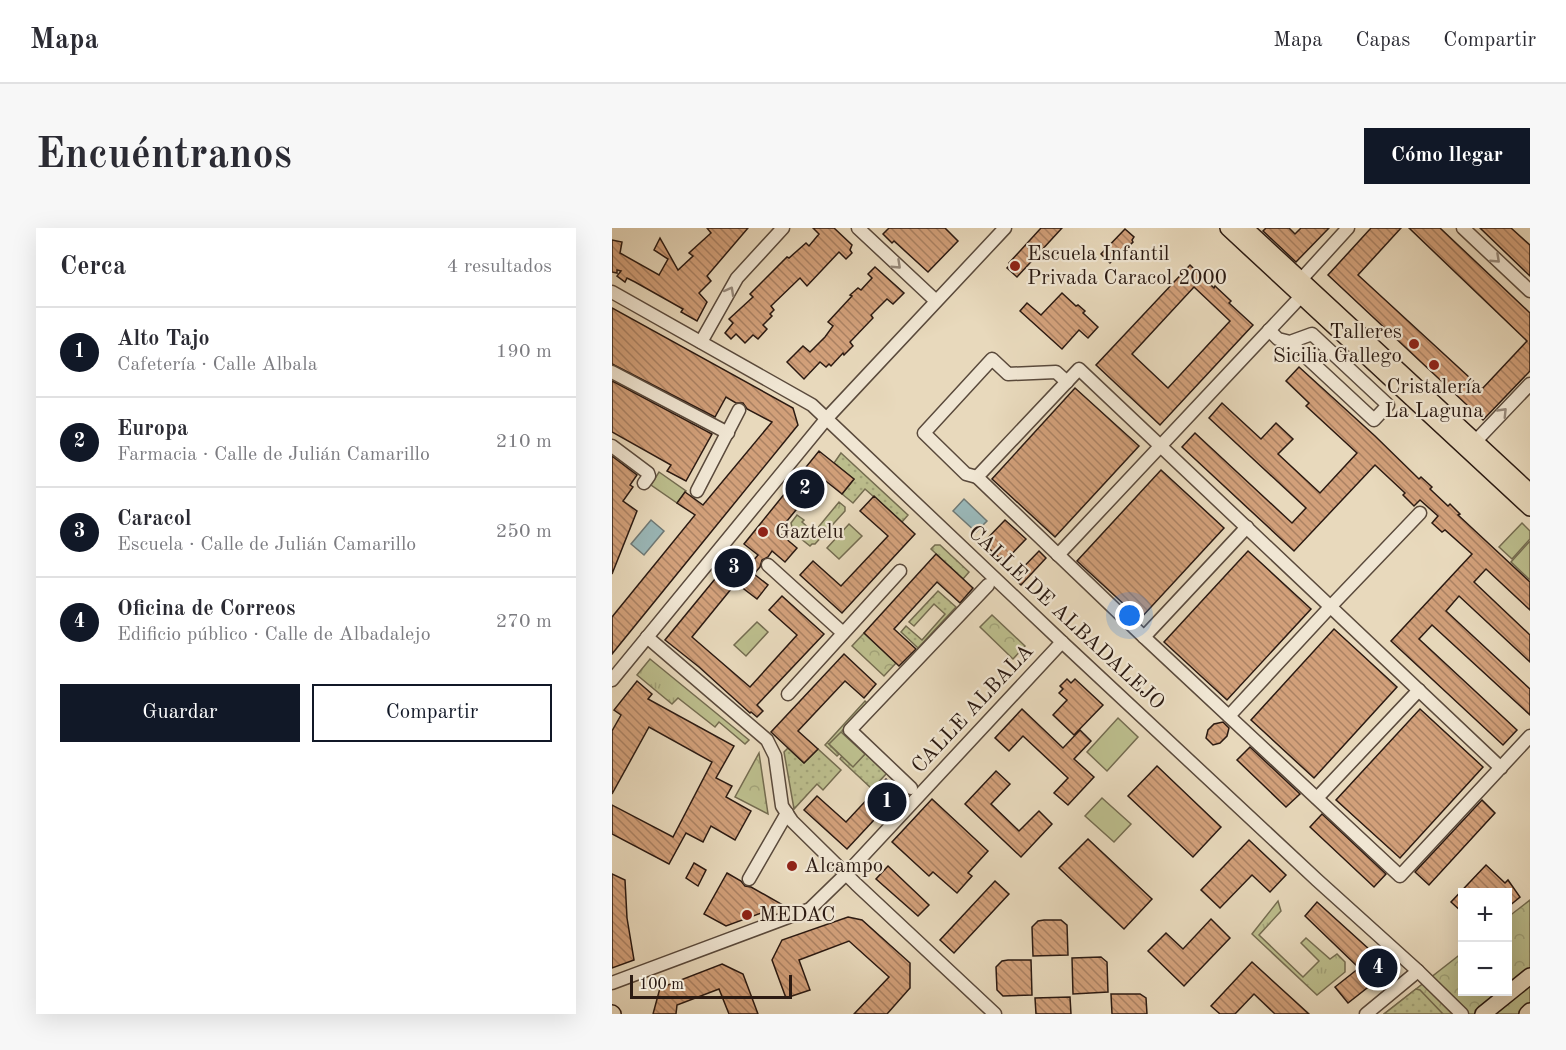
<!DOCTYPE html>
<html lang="es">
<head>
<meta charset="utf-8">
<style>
	:root { --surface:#fff; --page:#f7f7f7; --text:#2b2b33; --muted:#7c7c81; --line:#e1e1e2; --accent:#111827 }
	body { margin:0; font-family:"Old Standard TT",serif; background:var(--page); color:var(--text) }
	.controls { position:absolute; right:18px; bottom:18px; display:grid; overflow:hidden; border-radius:0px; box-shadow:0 6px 24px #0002 }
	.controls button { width:54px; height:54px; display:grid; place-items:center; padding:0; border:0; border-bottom:2px solid var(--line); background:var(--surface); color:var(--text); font:30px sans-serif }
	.scale { position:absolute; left:18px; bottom:15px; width:162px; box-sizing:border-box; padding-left:6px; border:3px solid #2b1a12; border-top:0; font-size:16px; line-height:21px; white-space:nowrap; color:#2b1a12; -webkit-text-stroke:4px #f0e6d3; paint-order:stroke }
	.you { position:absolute; left:518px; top:388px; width:21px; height:21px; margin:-15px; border:4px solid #fff; border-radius:50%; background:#1a73e8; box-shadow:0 0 0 9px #1a73e833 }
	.badge { display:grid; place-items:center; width:39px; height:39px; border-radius:50%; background:var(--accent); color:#fff; font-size:20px; font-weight:700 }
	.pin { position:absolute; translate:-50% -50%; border:3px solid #fff; box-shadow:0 2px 6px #0006 }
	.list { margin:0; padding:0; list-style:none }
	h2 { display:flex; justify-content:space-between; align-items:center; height:78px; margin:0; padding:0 24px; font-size:26px }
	h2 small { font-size:20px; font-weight:400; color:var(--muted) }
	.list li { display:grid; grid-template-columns:39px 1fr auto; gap:18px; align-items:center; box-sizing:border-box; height:90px; padding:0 24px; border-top:2px solid var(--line) }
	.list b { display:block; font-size:22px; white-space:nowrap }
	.list p { margin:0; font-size:20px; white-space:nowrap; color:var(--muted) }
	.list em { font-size:20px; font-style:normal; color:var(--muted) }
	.actions { display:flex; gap:12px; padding:18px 24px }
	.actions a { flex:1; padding:14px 0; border:2px solid var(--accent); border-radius:0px; text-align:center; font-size:21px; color:var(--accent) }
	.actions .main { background:var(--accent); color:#fff }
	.map { position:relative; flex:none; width:918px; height:786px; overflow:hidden; border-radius:0px }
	header { display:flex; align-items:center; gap:36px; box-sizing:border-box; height:84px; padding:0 30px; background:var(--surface); border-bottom:2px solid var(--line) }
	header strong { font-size:28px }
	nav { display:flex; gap:33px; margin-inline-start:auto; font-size:21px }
	.intro { display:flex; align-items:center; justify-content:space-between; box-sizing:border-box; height:144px; padding:0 36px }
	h1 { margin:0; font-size:42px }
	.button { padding:15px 27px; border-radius:0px; background:var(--accent); color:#fff; font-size:21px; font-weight:700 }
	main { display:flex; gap:36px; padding:0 36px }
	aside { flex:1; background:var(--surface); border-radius:0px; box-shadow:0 6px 24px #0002 }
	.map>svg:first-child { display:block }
	.grass { fill:url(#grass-tufts); stroke:#746c50; stroke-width:1.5 }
	.park { fill:url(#park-crowns); stroke:#746c50; stroke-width:1.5 }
	.garden { fill:url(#garden-dots); stroke:#746c50; stroke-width:1.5 }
	.pitch { fill:#bcbe8d; stroke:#746c50; stroke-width:1.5 }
	.water { fill:#9ab8b9; stroke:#6e7976; stroke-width:1.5 }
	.building { fill:url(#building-back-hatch); stroke:#2b1a12; stroke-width:1.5; fill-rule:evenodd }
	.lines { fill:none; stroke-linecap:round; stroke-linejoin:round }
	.minor-casing { stroke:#5a4a3c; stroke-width:15 }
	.major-casing { stroke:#2b1a12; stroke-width:18 }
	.minor { stroke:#f0e6d3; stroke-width:12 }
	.major { stroke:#e8d9bc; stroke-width:15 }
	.oneway { stroke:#978a7c }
	.poi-dot { fill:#8f2418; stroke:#f0e6d3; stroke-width:2 }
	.labels { text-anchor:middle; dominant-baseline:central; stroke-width:4.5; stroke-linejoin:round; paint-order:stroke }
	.poi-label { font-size:21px; fill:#2b1a12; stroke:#f0e6d3; text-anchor:start }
	.street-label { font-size:21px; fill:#2b1a12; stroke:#f0e6d3 }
</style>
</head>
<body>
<header>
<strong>Mapa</strong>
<nav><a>Mapa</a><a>Capas</a><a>Compartir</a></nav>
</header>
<div class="intro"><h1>Encuéntranos</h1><a class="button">Cómo llegar</a></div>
<main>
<aside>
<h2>Cerca<small>4 resultados</small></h2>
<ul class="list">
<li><span class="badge">1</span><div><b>Alto Tajo</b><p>Cafetería · Calle Albala</p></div><em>190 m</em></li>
<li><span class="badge">2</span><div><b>Europa</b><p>Farmacia · Calle de Julián Camarillo</p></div><em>210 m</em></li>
<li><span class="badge">3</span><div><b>Caracol</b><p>Escuela · Calle de Julián Camarillo</p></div><em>250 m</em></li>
<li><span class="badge">4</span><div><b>Oficina de Correos</b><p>Edificio público · Calle de Albadalejo</p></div><em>270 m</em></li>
</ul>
<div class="actions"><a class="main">Guardar</a><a>Compartir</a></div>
</aside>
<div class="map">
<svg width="918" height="786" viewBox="0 0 918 786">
	<defs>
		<pattern id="grass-tufts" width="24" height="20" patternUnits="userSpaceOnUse" patternTransform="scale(1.5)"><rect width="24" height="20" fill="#bcbe8d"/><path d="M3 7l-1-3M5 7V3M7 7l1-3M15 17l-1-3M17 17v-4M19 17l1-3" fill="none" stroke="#a2a379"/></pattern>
		<pattern id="park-crowns" width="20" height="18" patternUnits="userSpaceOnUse" patternTransform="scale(1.5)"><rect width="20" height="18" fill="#bcbe8d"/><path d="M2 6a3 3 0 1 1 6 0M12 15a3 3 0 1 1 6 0" fill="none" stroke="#a2a379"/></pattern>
		<pattern id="garden-dots" width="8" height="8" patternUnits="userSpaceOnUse" patternTransform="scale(1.5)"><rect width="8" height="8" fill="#bcbe8d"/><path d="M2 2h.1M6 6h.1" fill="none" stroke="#a2a379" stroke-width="1.8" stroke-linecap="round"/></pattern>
		<pattern id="building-back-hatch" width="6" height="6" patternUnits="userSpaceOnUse" patternTransform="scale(1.5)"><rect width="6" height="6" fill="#d2a07a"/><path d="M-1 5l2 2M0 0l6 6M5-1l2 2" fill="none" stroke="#ab8263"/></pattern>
	</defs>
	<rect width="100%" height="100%" fill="#e8d9bc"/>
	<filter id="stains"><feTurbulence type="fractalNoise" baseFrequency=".00333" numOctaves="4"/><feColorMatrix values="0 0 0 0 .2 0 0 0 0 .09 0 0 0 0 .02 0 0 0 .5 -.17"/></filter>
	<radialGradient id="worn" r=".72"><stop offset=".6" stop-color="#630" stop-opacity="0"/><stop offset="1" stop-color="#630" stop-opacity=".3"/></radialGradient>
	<!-- grass -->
	<g class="grass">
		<polygon points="227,274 233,279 233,283 203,316 200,316 198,318 178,302 180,299 179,295 185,287 192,292 190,294 199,302 201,300 204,302"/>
		<polygon points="38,431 137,512 133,516 107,494 103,499 66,470 60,476 25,447"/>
		<polygon points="666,673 669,683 647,707 691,749 707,733 689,715 694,710 718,731 725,726 733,734 733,744 705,767 640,706"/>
	</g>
	<!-- park -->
	<g class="park">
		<polygon points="380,387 413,418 401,431 368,399"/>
		<polygon points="252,405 284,435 272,448 240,418"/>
		<polygon points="147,525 156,586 123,569"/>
		<polygon points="918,672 918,786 772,786 850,725 850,764 896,764 896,689"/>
	</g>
	<!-- garden -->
	<g class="garden">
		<polygon points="229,225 296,287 290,294 253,261 241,275 230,266 242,251 222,235"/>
		<polygon points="323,317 328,317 357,344 351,351 319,321"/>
		<polygon points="326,363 344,379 306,420 289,404 294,398 310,412 333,386 322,376 302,398 297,394"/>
		<polygon points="253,473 255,475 230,503 275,545 260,561 228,531 230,528 241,538 253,526 217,516 227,526 225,528 213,517"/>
		<polygon points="176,520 192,535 206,521 229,542 211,562 205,556 182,581 172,524"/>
		<polygon points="804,761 808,762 831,786 772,786"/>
	</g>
	<!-- pitch -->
	<g class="pitch">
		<polygon points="47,244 74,263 65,275 39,257"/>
		<polygon points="910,295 918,303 918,311 900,331 887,319"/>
		<polygon points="237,296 250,308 227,331 215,320"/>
		<polygon points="918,313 918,352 899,334"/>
		<polygon points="145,394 156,404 134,428 122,417"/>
		<polygon points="506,490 526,509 495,543 475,524"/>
		<polygon points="229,504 253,526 241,539 217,516"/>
		<polygon points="490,570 519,596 502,614 473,588"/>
	</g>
	<!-- water -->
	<g class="water">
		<polygon points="352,271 375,293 364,304 341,283"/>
		<polygon points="39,292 52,303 32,327 19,316"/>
	</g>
	<!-- building -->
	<g class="building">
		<polygon points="95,0 136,0 95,48 99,53 87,65 95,74 85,93 69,84 71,81 23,54 15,50 13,54 5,48 9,43 5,42 5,45 0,44 0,12 10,14 8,25 47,47 56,31 42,22 48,10 66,42 81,28 77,25 99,5"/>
		<polygon points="201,0 222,0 240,17 238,22 240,25 234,31 227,24 195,58 188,50 159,78 162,82 158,86 160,88 151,97 155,101 146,111 141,107 133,115 124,106 119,111 113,105 121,95 117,91 141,69 138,66 175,29 177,30 194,15 197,18 207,6"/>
		<polygon points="277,0 333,0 346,13 316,44 282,13 280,15 271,6"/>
		<polygon points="429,0 450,0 405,49 395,40 398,37 397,35"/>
		<polygon points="654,0 677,0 683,6 689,0 717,0 684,34 651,3"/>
		<polygon points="759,0 789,0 746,47 870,161 915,113 797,0 828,0 918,85 918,143 871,192 716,47"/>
		<polygon points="868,0 899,0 918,17 918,48"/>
		<polygon points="513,1 522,9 520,12 521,14 502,33 501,32 498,35 489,26"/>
		<path d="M578,37L602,60L603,58L619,73L617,75L641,97L548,197L484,137ZM582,59L618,93L556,160L520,126Z"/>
		<polygon points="263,39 292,65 281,76 275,71 259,87 261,90 238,114 241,118 232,127 231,125 219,138 217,136 214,139 208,134 192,151 175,134 191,118 198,124 213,109 221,98 216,94 240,68 238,67 246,60 249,62 260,50 256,46"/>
		<polygon points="450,65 464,78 466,77 473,83 471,85 486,99 476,110 467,102 450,121 408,83 415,75 429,87"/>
		<polygon points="0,80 181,180 186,197 0,426 0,389 83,287 65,275 73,264 91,277 160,194 135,181 131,175 124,175 114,169 103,189 0,136"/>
		<polygon points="687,139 763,208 807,251 809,249 820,259 818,261 836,278 838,276 848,286 846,287 918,354 918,382 874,341 862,354 918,407 918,434 847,368 834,383 918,461 918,487 820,397 807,411 905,502 891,517 779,413 860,326 833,302 830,304 820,295 826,288 808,272 802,278 791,267 793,265 763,237 682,323 570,219 583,205 680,295 694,280 597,190 610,175 649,211 664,195 681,211 666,226 708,265 745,225 694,178 697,175 674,153"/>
		<polygon points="0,153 100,206 74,253 55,243 59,237 0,204"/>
		<polygon points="463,160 527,218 443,309 380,251"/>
		<polygon points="207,223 242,251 230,266 210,250 166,304 185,320 173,334 160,323 156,329 150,332 148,339 142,346 156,357 145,371 124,355 80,409 138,459 185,407 157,382 170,368 212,406 145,477 151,483 145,489 139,484 138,485 87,439 53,412 121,329 135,340 146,327 132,316"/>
		<polygon points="0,228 25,247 18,257 21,259 11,273 25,283 0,346"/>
		<polygon points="549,242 612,300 528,391 465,333"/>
		<polygon points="262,268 303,306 230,385 188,347 201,333 229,358 276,308 248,283"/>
		<polygon points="393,292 414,311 392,334 371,315"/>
		<polygon points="427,323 434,330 409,357 401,350"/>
		<polygon points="636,323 699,381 615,472 552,414"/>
		<polygon points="324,326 361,360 348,375 325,354 282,401 304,421 287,438 252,405"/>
		<polygon points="722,401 785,459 702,550 639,492"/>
		<polygon points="232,426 264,456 252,470 233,453 186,503 206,521 192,535 159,504"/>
		<polygon points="455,451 459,455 463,451 491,477 462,507 441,487 455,472 447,465 451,461 448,458"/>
		<polygon points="25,453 40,466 36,471 122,518 104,550 120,558 114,569 139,583 123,612 99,598 91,614 74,605 57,636 0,606 0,577 61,609 100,534 37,499 0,566 0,503 9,487 2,482"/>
		<polygon points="410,481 451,520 468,502 479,513 462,531 482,549 456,577 442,565 456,550 411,508 397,523 383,510"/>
		<polygon points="808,481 871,539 788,630 724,572"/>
		<polygon points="611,494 617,500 615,508 608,515 601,517 594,510 596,502 602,496"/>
		<polygon points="638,519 688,566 674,579 625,532"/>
		<polygon points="545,538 609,599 581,629 516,568"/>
		<polygon points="384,543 398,556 379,576 407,603 427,583 440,596 409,629 353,576"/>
		<polygon points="274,551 288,564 235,621 192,582 205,568 234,594"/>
		<polygon points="320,571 376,623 356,645 360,648 345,665 321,644 317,648 280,614"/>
		<polygon points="870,572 883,585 817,657 803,644"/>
		<polygon points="710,586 774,646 762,659 698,599"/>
		<polygon points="476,611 540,671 512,701 447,640"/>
		<polygon points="637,612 674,647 658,664 640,647 608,680 589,662"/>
		<polygon points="82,635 94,642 86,658 74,650"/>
		<polygon points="874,637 893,655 896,652 908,669 896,679 896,664 850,664 850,684 839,674"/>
		<polygon points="276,638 317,677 306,688 264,651"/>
		<polygon points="115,645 129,653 133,658 139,659 171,677 114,698 92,686"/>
		<polygon points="0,646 13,652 15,690 22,732 0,740"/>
		<polygon points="383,653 397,666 342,725 328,712"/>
		<polygon points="705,674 769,732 772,739 772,744 769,749 736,775 723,759 747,740 693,688"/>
		<polygon points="236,689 250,692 298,735 298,760 275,786 242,786 277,749 237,713 187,732 198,762 174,770 160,732 170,712"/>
		<polygon points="599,691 618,710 572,758 536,723 554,705 571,721"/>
		<polygon points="432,692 449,692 455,697 456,727 421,728 420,699 426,693"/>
		<polygon points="489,729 495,734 496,764 461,766 460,730"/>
		<polygon points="396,732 419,732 420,767 391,768 385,762 384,739 390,733"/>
		<polygon points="640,734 697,786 663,786 642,766 623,786 608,786 599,778"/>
		<polygon points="110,736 131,746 146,786 117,786 107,761 65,777 64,786 41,786 48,760"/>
		<polygon points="499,766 528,766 534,770 535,786 500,786"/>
		<polygon points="458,769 459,786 424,786 423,770"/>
	</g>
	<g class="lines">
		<defs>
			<g id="minor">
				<polyline points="246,0 324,73"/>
				<polyline points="851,0 918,63"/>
				<polyline points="684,57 736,0"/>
				<polyline points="0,64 200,177 450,414 705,652 806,743 850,786"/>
				<polyline points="657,102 666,111 678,114 762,192 776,177 700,106 678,114"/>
				<polyline points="89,114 125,50 171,0"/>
				<polyline points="0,144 116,205"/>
				<polyline points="0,218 36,245 37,248 32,255"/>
				<polyline points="859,218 918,156"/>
				<polyline points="365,249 354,246 312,205 380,131 396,146 444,144 455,154"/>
				<polyline points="85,263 127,182"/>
				<polyline points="446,327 695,62"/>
				<polyline points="156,337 231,405"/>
				<polyline points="35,409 155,512 163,528 170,578 180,593 244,656 383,786"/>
				<polyline points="532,409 635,299"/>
				<polyline points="0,452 215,190 393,0"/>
				<polyline points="176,466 288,343"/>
				<polyline points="617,488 719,378 808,285"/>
				<polyline points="889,540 467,141 365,249 532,409 788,648 918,508"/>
				<polyline points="299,560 238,502 376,357"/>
				<polyline points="705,570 807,462"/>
				<polyline points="137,651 175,585"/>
				<polyline points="0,755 198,681 234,646 450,414"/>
				<polyline points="754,786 806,743"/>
			</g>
			<g id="major">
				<polyline points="616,0 918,280"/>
				<polyline points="633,0 918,264"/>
				<polyline points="0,785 1,786"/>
				<polyline points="871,786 918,748"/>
				<polyline points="915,786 918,783"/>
			</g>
		</defs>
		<!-- minor casing -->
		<use href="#minor" class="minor-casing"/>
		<!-- major casing -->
		<use href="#major" class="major-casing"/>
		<!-- minor -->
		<use href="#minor" class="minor"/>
		<!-- major -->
		<use href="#major" class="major"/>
	</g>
	<!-- one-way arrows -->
	<defs><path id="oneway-chevron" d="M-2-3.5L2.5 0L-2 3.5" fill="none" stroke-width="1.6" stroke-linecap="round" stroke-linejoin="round" transform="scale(1.5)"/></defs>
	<g class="oneway">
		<use href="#oneway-chevron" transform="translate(884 31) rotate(43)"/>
		<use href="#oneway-chevron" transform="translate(285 37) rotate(43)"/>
		<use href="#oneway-chevron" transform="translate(118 63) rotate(-61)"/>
		<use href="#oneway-chevron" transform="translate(891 184) rotate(-46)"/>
	</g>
	<!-- markers -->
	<g class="poi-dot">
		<circle cx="403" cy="38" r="6"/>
		<circle cx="802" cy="116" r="6"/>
		<circle cx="822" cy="137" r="6"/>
		<circle cx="151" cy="304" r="6"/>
		<circle cx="180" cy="638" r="6"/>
		<circle cx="135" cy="687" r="6"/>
	</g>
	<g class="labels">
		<!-- poi labels -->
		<g class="poi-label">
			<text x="415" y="26">Escuela Infantil<tspan x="415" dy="24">Privada Caracol 2000</tspan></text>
			<text x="790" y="104" text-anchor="end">Talleres<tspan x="790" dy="24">Sicilia Gallego</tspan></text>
			<text x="822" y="159" text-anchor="middle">Cristalería<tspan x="822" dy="24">La Laguna</tspan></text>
			<text x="163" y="304">Gaztelu</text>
			<text x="192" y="638">Alcampo</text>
			<text x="147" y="687">MEDAC</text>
		</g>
		<!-- street labels -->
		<g class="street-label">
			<text transform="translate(454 390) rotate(43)">CALLE DE ALBADALEJO</text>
			<text transform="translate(361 481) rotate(-47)">CALLE ALBALA</text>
		</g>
	</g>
	<rect width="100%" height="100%" filter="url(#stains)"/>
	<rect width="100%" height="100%" fill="url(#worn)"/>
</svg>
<div class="controls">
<button>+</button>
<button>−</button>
</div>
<div class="scale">100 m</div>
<div class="you"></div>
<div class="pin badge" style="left:275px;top:574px">1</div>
<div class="pin badge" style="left:193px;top:261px">2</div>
<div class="pin badge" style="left:122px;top:340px">3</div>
<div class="pin badge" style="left:766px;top:740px">4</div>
</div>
</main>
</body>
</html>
